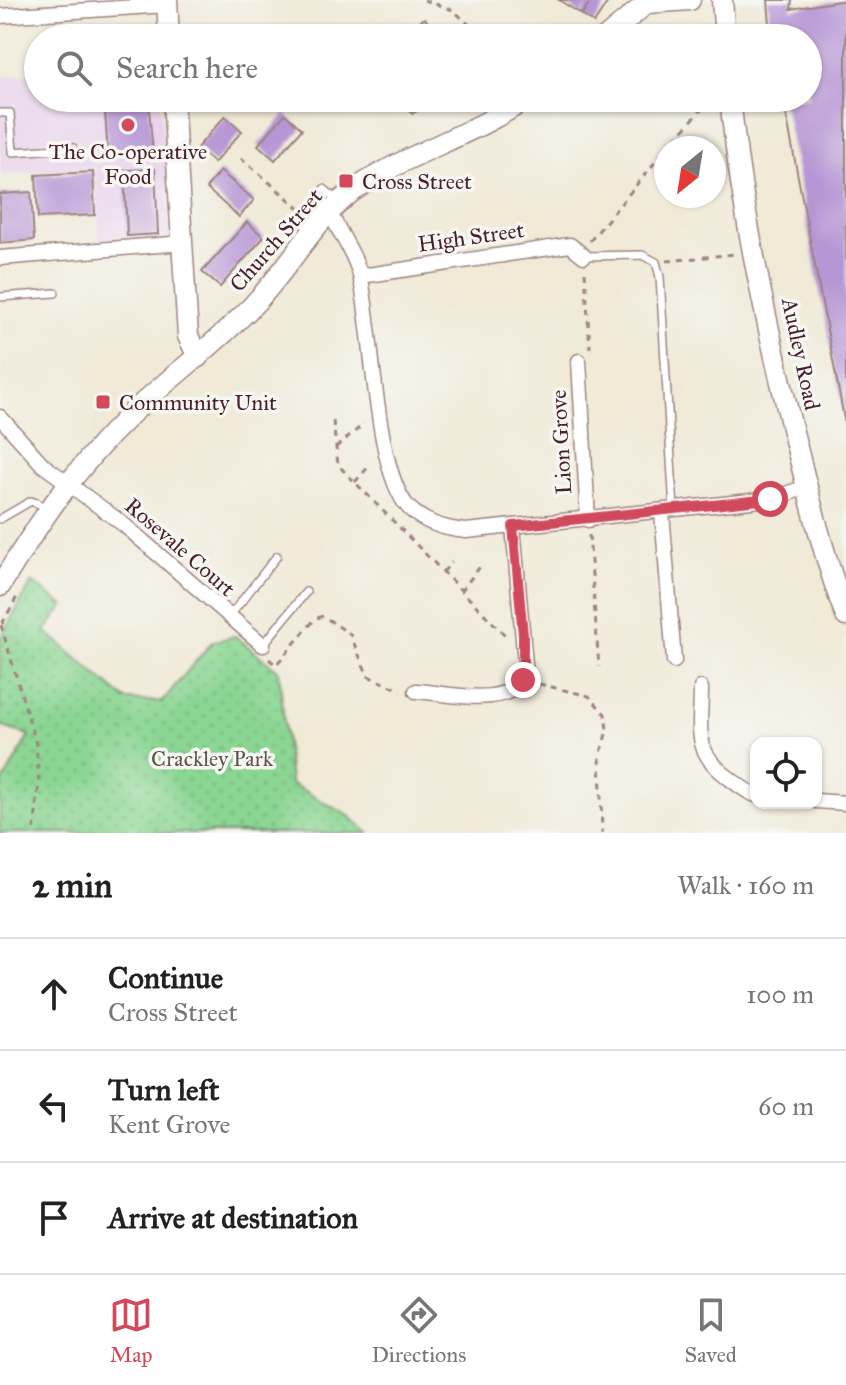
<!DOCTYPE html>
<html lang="en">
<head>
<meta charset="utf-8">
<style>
	:root { --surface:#fff; --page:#f2f2f2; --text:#222; --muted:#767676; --line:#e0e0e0; --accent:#d1495b }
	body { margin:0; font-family:"IM FELL Great Primer",serif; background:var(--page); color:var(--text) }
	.controls { position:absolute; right:24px; bottom:24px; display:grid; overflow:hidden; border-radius:16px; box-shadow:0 2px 6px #0004 }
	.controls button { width:72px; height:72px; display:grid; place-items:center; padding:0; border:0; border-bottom:2px solid var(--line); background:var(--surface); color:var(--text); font:40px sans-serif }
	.compass { position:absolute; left:654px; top:136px; width:72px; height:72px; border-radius:50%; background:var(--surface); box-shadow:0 2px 6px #0004; rotate:210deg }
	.stop { position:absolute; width:24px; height:24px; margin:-18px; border:6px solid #d1495b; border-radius:50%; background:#fff }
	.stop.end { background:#d1495b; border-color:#fff; box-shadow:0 2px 8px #0008 }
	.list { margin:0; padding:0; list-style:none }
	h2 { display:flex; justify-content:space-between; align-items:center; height:104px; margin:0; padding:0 32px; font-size:34px }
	h2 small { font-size:26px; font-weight:400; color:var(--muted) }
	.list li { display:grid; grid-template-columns:52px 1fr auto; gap:24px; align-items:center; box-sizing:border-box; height:112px; padding:0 32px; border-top:2px solid var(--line) }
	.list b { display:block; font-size:30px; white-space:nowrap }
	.list p { margin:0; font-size:26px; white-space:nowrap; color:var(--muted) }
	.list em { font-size:26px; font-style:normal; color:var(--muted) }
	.icon { flex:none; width:44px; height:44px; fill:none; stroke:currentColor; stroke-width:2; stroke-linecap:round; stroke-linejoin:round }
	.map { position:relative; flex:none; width:846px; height:833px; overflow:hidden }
	.search { position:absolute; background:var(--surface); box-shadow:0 2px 6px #0004; left:24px; right:24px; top:24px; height:88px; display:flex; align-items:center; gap:20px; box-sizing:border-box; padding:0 28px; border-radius:44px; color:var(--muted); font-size:30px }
	.sheet { height:440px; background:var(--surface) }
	nav { display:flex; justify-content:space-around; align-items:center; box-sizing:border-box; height:112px; border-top:2px solid var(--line); background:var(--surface); font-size:22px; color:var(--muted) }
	nav a { display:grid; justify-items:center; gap:4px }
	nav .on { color:var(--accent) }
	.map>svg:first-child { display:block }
	.built { fill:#e9d2ed }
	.park { fill:url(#park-dots); stroke:#6a7a5f; stroke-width:2 }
	.building { fill:#b796d5 }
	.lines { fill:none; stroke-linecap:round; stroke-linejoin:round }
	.lane-casing { stroke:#9d8481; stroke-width:10 }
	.street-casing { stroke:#9d8481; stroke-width:17 }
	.secondary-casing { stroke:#9d8481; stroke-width:23 }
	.path { stroke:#9d8481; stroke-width:3; stroke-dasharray:6 6; stroke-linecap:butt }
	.lane { stroke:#fff; stroke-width:7 }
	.street { stroke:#fff; stroke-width:14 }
	.secondary { stroke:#fff; stroke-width:20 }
	.route { stroke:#d1495b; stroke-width:10 }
	.poi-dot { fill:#d1495b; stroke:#f6f6f2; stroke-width:3 }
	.labels { text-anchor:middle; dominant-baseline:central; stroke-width:7; stroke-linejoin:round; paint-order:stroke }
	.poi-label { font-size:22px; fill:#4a1f2b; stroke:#f6f6f2; text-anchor:start }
	.street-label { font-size:22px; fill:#4a1f2b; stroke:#f6f6f2 }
	.park-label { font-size:22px; fill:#5e564a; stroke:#f6f6f2 }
</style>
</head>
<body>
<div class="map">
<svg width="846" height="833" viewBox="0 0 846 833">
	<defs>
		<pattern id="park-dots" width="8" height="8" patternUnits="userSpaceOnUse" patternTransform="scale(2)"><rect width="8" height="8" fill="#8bd693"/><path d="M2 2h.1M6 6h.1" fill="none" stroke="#79b77f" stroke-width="1.8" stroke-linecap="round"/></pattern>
	</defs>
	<rect width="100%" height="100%" fill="#f6f6f2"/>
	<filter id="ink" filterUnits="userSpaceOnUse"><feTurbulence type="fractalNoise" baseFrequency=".0125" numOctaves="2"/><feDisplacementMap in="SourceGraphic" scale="16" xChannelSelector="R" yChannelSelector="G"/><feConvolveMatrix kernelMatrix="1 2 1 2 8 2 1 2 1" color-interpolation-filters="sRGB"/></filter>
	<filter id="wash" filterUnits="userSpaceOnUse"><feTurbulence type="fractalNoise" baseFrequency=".006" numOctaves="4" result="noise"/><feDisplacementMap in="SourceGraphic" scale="32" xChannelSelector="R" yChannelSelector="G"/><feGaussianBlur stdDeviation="1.8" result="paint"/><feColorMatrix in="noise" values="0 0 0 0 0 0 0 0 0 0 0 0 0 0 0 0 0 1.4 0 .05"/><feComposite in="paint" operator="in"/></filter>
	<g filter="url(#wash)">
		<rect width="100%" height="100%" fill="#f0ead7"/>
		<!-- built -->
		<polygon class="built" points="38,74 38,98 160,98 172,236 100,241 95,167 0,174 0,76"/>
		<!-- park -->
		<polygon class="park" points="32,582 64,606 45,631 126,700 162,702 212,642 235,636 279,671 290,783 349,816 369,833 0,833 0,788 29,735 0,726 0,639"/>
		<g id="blocks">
			<!-- building -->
			<g class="building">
				<polygon points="559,0 609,0 594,23 582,15 589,4 581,14"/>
				<polygon points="768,0 792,0 791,9 846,0 846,429 783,98 808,98 808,38 771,38"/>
				<polygon points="425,18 436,37 448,30 453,38 404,38 411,27"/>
				<polygon points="104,98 148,98 153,153 108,156"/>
				<polygon points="402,98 429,98 432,102 412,114"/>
				<polygon points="285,114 302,129 275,160 258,145"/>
				<polygon points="225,116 242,131 214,163 197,148"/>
				<polygon points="155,169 158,234 127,236 124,170"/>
				<polygon points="220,171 254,200 239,217 206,188"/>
				<polygon points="93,172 95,215 38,218 36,175"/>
				<polygon points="31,192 34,240 0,243 0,194"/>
				<polygon points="247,222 264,237 220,287 202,272"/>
			</g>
		</g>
	</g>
	<g filter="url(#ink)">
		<use href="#blocks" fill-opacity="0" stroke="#9d8481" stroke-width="2"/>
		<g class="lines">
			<defs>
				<g id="lane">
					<polyline points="0,113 10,113 13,152 73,148"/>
					<polyline points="324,189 338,201"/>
					<polyline points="298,219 312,231"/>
					<polyline points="584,256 642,255 656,262 660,277 674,510"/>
					<polyline points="0,297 55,293"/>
					<polyline points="0,519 31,501 47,507"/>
					<polyline points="229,617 277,556"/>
					<polyline points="263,645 306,592"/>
				</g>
				<g id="street">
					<polyline points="0,16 167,5"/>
					<path d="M330,213C340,234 357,257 361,280C373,334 375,472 409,508C424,523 445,529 466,531L770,499L807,487"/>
					<polyline points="0,258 183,243"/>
					<polyline points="361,276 570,245 584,256"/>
					<polyline points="579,361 588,520"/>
					<polyline points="0,417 43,465 123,524 263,645"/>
					<polyline points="662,512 674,661"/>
					<path d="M701,688C701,731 692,751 729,778C738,785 746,792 756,795"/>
					<path d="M416,691C449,693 508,710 526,675L513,526"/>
					<polyline points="816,801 846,803"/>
				</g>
				<g id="secondary">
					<polyline points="167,0 169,38"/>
					<polyline points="722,0 725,38"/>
					<polyline points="605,38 647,3 690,0"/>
					<polyline points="173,98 188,336 198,357"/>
					<path d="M730,98C742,213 767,328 795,440C810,499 824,558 846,616"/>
					<path d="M0,586C37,525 76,467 128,417C169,377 216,345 255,303C291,266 317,214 360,186C413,151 475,134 527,98"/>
				</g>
			</defs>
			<!-- lane casing -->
			<use href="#lane" class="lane-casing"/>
			<!-- street casing -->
			<use href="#street" class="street-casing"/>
			<!-- secondary casing -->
			<use href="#secondary" class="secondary-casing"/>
			<!-- path -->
			<g class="path">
				<polyline points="424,0 453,10 484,38"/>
				<polyline points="667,148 712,98"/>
				<polyline points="241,158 299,208"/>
				<polyline points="590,241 666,149"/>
				<polyline points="667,261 735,254"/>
				<polyline points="585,272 590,348"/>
				<polyline points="333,421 338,465 506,636"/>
				<polyline points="336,447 364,424"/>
				<polyline points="355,482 371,464"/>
				<polyline points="589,535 599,667"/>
				<polyline points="443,572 452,562"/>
				<polyline points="461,591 482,564"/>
				<polyline points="2,624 18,595"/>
				<polyline points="1,625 36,744 39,782 34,833"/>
				<polyline points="269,659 276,665 315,619 323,616 350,634 368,676 401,690"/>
				<polyline points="539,684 589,696 605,714 607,730 600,757 602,833"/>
			</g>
			<!-- lane -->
			<use href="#lane" class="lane"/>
			<!-- street -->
			<use href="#street" class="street"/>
			<!-- secondary -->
			<use href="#secondary" class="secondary"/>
		</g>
	</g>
	<g class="lines" filter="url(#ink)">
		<!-- route -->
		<polyline class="route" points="523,680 523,635 513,526 770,499"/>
	</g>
	<!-- markers -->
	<g class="poi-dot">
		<circle cx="128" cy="125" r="8"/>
		<rect x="338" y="173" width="16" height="16" rx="4"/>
		<rect x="95" y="394" width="16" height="16" rx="4"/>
	</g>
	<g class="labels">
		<!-- poi labels -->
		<g class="poi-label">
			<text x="128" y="151" text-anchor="middle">The Co-operative<tspan x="128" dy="25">Food</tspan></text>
			<text x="362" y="181">Cross Street</text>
			<text x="119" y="402">Community Unit</text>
		</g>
		<!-- street labels -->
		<g class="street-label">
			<text transform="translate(471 237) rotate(-8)">High Street</text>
			<text transform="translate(276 240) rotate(-49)">Church Street</text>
			<text transform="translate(801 354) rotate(78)">Audley Road</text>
			<text transform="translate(561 442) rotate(-93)">Lion Grove</text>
			<text transform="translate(180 547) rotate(41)">Rosevale Court</text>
		</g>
		<!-- park labels -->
		<g class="park-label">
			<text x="212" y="758">Crackley Park</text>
		</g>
	</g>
</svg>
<div class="controls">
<button><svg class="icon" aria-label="locate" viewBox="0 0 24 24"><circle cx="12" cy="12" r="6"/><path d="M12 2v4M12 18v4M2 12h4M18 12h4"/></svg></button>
</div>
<svg class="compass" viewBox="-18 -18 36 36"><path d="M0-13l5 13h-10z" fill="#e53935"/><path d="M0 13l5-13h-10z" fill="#767676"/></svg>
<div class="stop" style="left:770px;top:499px"></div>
<div class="stop end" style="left:523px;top:680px"></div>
<div class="search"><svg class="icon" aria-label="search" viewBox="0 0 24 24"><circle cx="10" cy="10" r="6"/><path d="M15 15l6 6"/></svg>Search here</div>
</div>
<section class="sheet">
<h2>2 min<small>Walk · 160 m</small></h2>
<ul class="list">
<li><svg class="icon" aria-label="ahead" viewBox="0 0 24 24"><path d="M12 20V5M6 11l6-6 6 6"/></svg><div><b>Continue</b><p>Cross Street</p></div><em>100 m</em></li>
<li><svg class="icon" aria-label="left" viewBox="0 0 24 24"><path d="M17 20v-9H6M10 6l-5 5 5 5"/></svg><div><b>Turn left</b><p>Kent Grove</p></div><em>60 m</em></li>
<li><svg class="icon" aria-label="arrive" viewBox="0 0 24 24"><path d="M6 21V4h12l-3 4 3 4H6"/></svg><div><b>Arrive at destination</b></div></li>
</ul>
</section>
<nav>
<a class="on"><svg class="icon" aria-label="map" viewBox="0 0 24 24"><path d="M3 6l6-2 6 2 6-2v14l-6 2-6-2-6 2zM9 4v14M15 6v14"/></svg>Map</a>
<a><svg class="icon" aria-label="directions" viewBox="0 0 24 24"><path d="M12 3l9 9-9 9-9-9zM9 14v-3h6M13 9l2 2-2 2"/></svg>Directions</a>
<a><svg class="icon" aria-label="saved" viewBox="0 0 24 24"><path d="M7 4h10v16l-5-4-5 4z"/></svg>Saved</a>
</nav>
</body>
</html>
